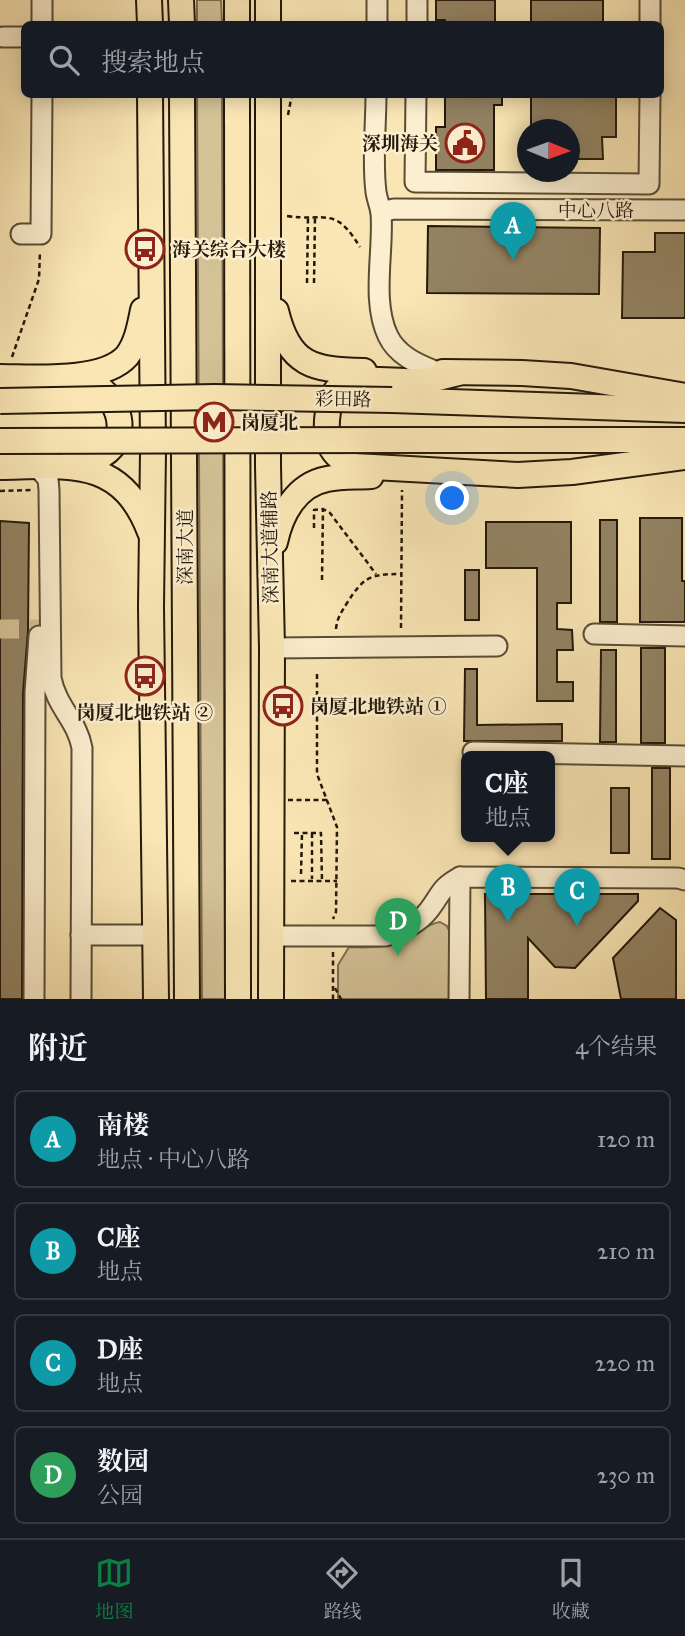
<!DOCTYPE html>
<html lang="zh">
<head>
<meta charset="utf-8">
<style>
	:root { --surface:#171b24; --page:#20242c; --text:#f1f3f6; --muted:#9ea1a6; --line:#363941; --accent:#0b8043 }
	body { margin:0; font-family:"IM FELL Great Primer","Noto Serif SC",serif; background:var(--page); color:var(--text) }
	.compass { position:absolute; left:517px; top:119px; width:63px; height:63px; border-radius:50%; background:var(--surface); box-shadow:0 4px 18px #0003; rotate:91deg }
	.you { position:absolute; left:453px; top:499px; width:24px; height:24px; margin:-18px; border:5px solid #fff; border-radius:50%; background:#1a73e8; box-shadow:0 0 0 10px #1a73e833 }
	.badge { display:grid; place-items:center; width:46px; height:46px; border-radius:50%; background:var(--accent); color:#fff; font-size:23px; font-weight:700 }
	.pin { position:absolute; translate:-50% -58px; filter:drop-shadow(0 2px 4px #0008) }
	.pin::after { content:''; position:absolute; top:37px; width:24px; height:21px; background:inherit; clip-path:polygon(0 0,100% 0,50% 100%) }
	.popup { position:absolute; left:461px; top:751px; width:94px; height:91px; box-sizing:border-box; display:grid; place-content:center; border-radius:10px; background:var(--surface); filter:drop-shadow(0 2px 5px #0005); font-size:23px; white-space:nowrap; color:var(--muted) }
	.popup b { font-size:26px; color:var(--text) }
	.popup::after { content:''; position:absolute; left:50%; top:100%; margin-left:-14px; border:14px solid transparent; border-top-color:var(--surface) }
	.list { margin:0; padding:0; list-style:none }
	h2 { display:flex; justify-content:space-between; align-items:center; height:91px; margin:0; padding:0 28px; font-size:30px }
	h2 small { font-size:23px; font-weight:400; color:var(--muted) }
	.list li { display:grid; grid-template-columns:46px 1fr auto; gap:21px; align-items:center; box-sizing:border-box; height:98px; margin:0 14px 14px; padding:0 14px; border:2px solid var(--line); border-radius:10px }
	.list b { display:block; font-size:26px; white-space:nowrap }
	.list p { margin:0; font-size:23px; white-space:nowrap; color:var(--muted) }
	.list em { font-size:23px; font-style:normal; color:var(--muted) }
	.icon { flex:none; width:38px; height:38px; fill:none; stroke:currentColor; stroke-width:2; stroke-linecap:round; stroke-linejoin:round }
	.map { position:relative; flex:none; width:685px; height:999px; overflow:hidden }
	.search { position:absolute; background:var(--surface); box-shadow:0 4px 18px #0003; left:21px; right:21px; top:21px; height:77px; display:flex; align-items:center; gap:18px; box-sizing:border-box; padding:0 24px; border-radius:10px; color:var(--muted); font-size:26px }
	.sheet { height:539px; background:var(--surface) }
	nav { display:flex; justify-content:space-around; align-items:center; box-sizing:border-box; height:98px; border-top:2px solid var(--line); background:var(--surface); font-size:19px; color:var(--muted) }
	nav a { display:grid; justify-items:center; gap:4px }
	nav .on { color:var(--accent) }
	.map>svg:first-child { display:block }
	.green { fill:#d5c398; stroke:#7c6e51; stroke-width:2 }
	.building { fill:#938363; stroke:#23180a; stroke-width:2 }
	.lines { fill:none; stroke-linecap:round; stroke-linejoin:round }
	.minor-tunnel { stroke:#dac79b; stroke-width:19; stroke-dasharray:19 10; stroke-linecap:butt }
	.minor-casing { stroke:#594c35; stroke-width:23 }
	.major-casing { stroke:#23180a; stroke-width:28 }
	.path { stroke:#23180a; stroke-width:2.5; stroke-dasharray:5 3.5; stroke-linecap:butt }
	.minor { stroke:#fcefcf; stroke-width:19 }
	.major { stroke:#fae6b5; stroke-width:24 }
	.major-bridge-casing { stroke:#23180a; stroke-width:28; stroke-linecap:butt }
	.major-bridge { stroke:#fae6b5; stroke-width:24 }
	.labels { text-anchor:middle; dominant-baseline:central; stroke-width:5; stroke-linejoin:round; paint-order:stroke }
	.poi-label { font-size:19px; font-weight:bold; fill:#23180a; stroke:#fcefcf; text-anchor:start }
	.street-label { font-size:19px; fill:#23180a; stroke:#fcefcf }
</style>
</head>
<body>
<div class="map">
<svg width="685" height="999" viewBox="0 0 685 999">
	<rect width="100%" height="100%" fill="#fae6b5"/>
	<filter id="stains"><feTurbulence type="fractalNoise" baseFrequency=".00286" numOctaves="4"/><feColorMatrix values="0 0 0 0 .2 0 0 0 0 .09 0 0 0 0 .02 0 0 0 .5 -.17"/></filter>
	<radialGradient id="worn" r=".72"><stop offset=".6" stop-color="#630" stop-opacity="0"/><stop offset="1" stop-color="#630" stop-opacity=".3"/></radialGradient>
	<!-- green -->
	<g class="green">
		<polygon points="197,0 221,0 222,24 197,24"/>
		<polygon points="197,95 222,95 225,999 202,999"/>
		<path d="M440,922L447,926L451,935L452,999H338V965L349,947C367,948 388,948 404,940C417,934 426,924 440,922Z"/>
	</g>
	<!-- building -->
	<g class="building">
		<polygon points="436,0 495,0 495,24 445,24 445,20 436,20"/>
		<rect x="531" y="0" width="72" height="24"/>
		<polygon points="445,94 502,94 502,105 494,105 494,170 436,170 436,127 445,127"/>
		<polygon points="531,94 616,94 616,137 602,137 603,159 570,159 570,130 531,130"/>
		<polygon points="428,226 600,228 599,294 427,293"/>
		<polygon points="655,233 685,233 685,318 622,318 623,252 655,252"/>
		<polygon points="640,518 682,518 682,581 685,581 685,622 640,622"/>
		<rect x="600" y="520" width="17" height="102"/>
		<polygon points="0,521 29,523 28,631 23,693 22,999 0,999"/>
		<polygon points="486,522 571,522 571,603 557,603 557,629 572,630 573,650 557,650 557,682 573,682 573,701 537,701 537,568 486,568"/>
		<rect x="465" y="570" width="14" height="50"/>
		<rect x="641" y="648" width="24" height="95"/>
		<polygon points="601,650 616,650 616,742 600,742"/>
		<polygon points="465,669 477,669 477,725 562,724 562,741 464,741"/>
		<rect x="652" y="768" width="18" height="91"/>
		<rect x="611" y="788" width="18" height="65"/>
		<polygon points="485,894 638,894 638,901 575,968 555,967 528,938 528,999 486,999"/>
		<polygon points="660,908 676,920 676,999 621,999 613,958"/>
	</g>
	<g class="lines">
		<!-- minor-tunnel -->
		<polyline class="minor-tunnel" points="0,629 40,629"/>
		<defs>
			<g id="minor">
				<polyline points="42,0 42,24"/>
				<polyline points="377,24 377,0"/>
				<polyline points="417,24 417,0"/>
				<polyline points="650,24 650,0"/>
				<polyline points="3,37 24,37"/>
				<path d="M376,94C376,126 372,161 376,192C377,199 380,206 381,213C384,251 371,301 388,336C397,355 417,364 435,371"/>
				<polyline points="416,94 415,182 649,184 650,94"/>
				<polyline points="381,212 394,209 685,210"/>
				<polyline points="21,234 41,234 42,94"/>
				<path d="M37,466L48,479L49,490L51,678C57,708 77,720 82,748L81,999"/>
				<polyline points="594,634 685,636"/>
				<polyline points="272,648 497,646"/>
				<polyline points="473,752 685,756"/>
				<polyline points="81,935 156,935"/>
				<path d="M271,936H386C403,931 418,924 429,910C442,893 440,888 460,877L678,878L685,880"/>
				<polyline points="34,999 35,693 39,636"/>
				<polyline points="459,999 460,877"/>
			</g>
			<g id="major">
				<polyline points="149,0 150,24"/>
				<polyline points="181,0 182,24"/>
				<polyline points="237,0 237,24"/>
				<polyline points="268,0 268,24"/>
				<polyline points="150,94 153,451 151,607 156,999"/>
				<polyline points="182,94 187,999"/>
				<polyline points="237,94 238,999"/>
				<polyline points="268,94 268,466 272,648 271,999"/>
				<path d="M276,311C289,366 313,370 364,371"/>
				<polyline points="443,372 522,373 571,376 685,396"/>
				<path d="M458,373C446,376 433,380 420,381C400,383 361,375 344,384C326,393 324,429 330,445C335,456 344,462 355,466L518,475L572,472L685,457"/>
				<path d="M0,377C33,377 103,383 127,356C137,343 140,325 143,310"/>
				<polyline points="392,400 685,410"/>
				<polyline points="394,440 685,440"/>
				<path d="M69,464C79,463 88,462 97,458C131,442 123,405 97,386"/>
				<path d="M0,467C69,466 121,456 150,532"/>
				<path d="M275,542C281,514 296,485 327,479C341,476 356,477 371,476"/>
			</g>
		</defs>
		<!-- minor casing -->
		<use href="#minor" class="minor-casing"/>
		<!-- major casing -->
		<use href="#major" class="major-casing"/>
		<!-- path -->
		<g class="path">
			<polyline points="288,115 292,94"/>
			<path d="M287,216C327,222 334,205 360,247"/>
			<polyline points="307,283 308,217"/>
			<polyline points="314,283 315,216"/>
			<polyline points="12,357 39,279 40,251"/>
			<polyline points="0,491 33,490"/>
			<polyline points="314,528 314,510 323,509 330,513 376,574"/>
			<polyline points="322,580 323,509"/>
			<polyline points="401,628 402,490"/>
			<path d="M336,629C337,618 341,613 347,603C364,577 369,574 401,574"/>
			<polyline points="317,674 317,774 337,827 336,912 333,919"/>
			<polyline points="288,800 327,800"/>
			<polyline points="294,833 321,833 322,881"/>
			<polyline points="312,833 312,879"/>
			<polyline points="301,874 302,833"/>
			<polyline points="291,881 337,881"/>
			<polyline points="333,952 333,999"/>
			<polyline points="335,988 341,999"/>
		</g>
		<!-- minor -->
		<use href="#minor" class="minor"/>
		<!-- major -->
		<use href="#major" class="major"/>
		<defs>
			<g id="major-bridge">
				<polyline points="0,401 215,397 392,400"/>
				<polyline points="0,441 394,440"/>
			</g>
		</defs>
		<!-- major-bridge casing -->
		<use href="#major-bridge" class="major-bridge-casing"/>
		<!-- major-bridge -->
		<use href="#major-bridge" class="major-bridge"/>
	</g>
	<!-- icons -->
	<defs>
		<symbol id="civic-ring" viewBox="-11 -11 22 22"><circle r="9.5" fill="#fcefcf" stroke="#8f2418" stroke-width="1.5"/><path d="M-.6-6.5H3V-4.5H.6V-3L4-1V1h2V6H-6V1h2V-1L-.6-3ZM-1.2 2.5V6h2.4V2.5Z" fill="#8f2418"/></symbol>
		<symbol id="bus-ring" viewBox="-11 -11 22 22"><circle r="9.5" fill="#fcefcf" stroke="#8f2418" stroke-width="1.5"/><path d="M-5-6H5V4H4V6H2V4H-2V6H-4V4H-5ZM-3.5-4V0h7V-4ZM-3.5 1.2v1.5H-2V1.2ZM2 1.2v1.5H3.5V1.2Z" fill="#8f2418"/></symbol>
		<symbol id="metro-ring" viewBox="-11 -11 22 22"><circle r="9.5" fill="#fcefcf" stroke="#8f2418" stroke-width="1.5"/><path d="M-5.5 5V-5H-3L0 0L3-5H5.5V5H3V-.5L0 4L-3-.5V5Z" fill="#8f2418"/></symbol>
	</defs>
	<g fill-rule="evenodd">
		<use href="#civic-ring" x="443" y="121" width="44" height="44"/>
		<use href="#bus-ring" x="123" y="227" width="44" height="44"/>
		<use href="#metro-ring" x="192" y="400" width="44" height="44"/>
		<use href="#bus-ring" x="123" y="654" width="44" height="44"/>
		<use href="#bus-ring" x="261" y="684" width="44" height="44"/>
	</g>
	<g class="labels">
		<!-- poi labels -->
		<g class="poi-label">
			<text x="438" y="143" text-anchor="end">深圳海关</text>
			<text x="172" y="249">海关综合大楼</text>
			<text x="241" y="422">岗厦北</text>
			<text x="310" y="706">岗厦北地铁站 ①</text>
			<text x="145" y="712" text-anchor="middle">岗厦北地铁站 ②</text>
		</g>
		<!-- street labels -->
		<g class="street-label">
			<text x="596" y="210">中心八路</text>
			<text transform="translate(343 399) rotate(1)">彩田路</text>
			<text transform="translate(185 547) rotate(-90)">深南大道</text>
			<text transform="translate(270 547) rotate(-91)">深南大道辅路</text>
		</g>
	</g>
	<rect width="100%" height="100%" filter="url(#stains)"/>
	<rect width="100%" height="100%" fill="url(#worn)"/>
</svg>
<svg class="compass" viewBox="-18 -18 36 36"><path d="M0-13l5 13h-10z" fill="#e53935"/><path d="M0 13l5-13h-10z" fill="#9ea1a6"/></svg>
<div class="you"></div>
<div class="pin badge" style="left:513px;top:260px;background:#0f9aa8">A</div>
<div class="pin badge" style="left:508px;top:922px;background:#0f9aa8">B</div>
<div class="popup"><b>C座</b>地点</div>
<div class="pin badge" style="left:577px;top:926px;background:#0f9aa8">C</div>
<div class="pin badge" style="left:398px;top:956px;background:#2e9e5b">D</div>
<div class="search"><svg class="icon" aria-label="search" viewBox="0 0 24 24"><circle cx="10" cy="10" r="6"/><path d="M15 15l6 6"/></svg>搜索地点</div>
</div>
<section class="sheet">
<h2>附近<small>4个结果</small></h2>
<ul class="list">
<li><span class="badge" style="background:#0f9aa8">A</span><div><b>南楼</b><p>地点 · 中心八路</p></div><em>120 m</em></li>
<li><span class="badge" style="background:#0f9aa8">B</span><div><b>C座</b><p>地点</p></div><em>210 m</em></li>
<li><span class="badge" style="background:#0f9aa8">C</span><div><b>D座</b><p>地点</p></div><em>220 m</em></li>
<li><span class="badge" style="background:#2e9e5b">D</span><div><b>数园</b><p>公园</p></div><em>230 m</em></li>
</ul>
</section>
<nav>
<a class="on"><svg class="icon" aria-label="map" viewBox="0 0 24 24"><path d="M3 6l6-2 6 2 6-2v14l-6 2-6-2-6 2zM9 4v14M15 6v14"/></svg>地图</a>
<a><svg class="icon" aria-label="directions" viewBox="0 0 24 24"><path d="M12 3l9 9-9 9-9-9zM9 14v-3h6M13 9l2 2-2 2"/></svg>路线</a>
<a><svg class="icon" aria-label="saved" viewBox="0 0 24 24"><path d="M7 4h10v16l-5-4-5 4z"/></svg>收藏</a>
</nav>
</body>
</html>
